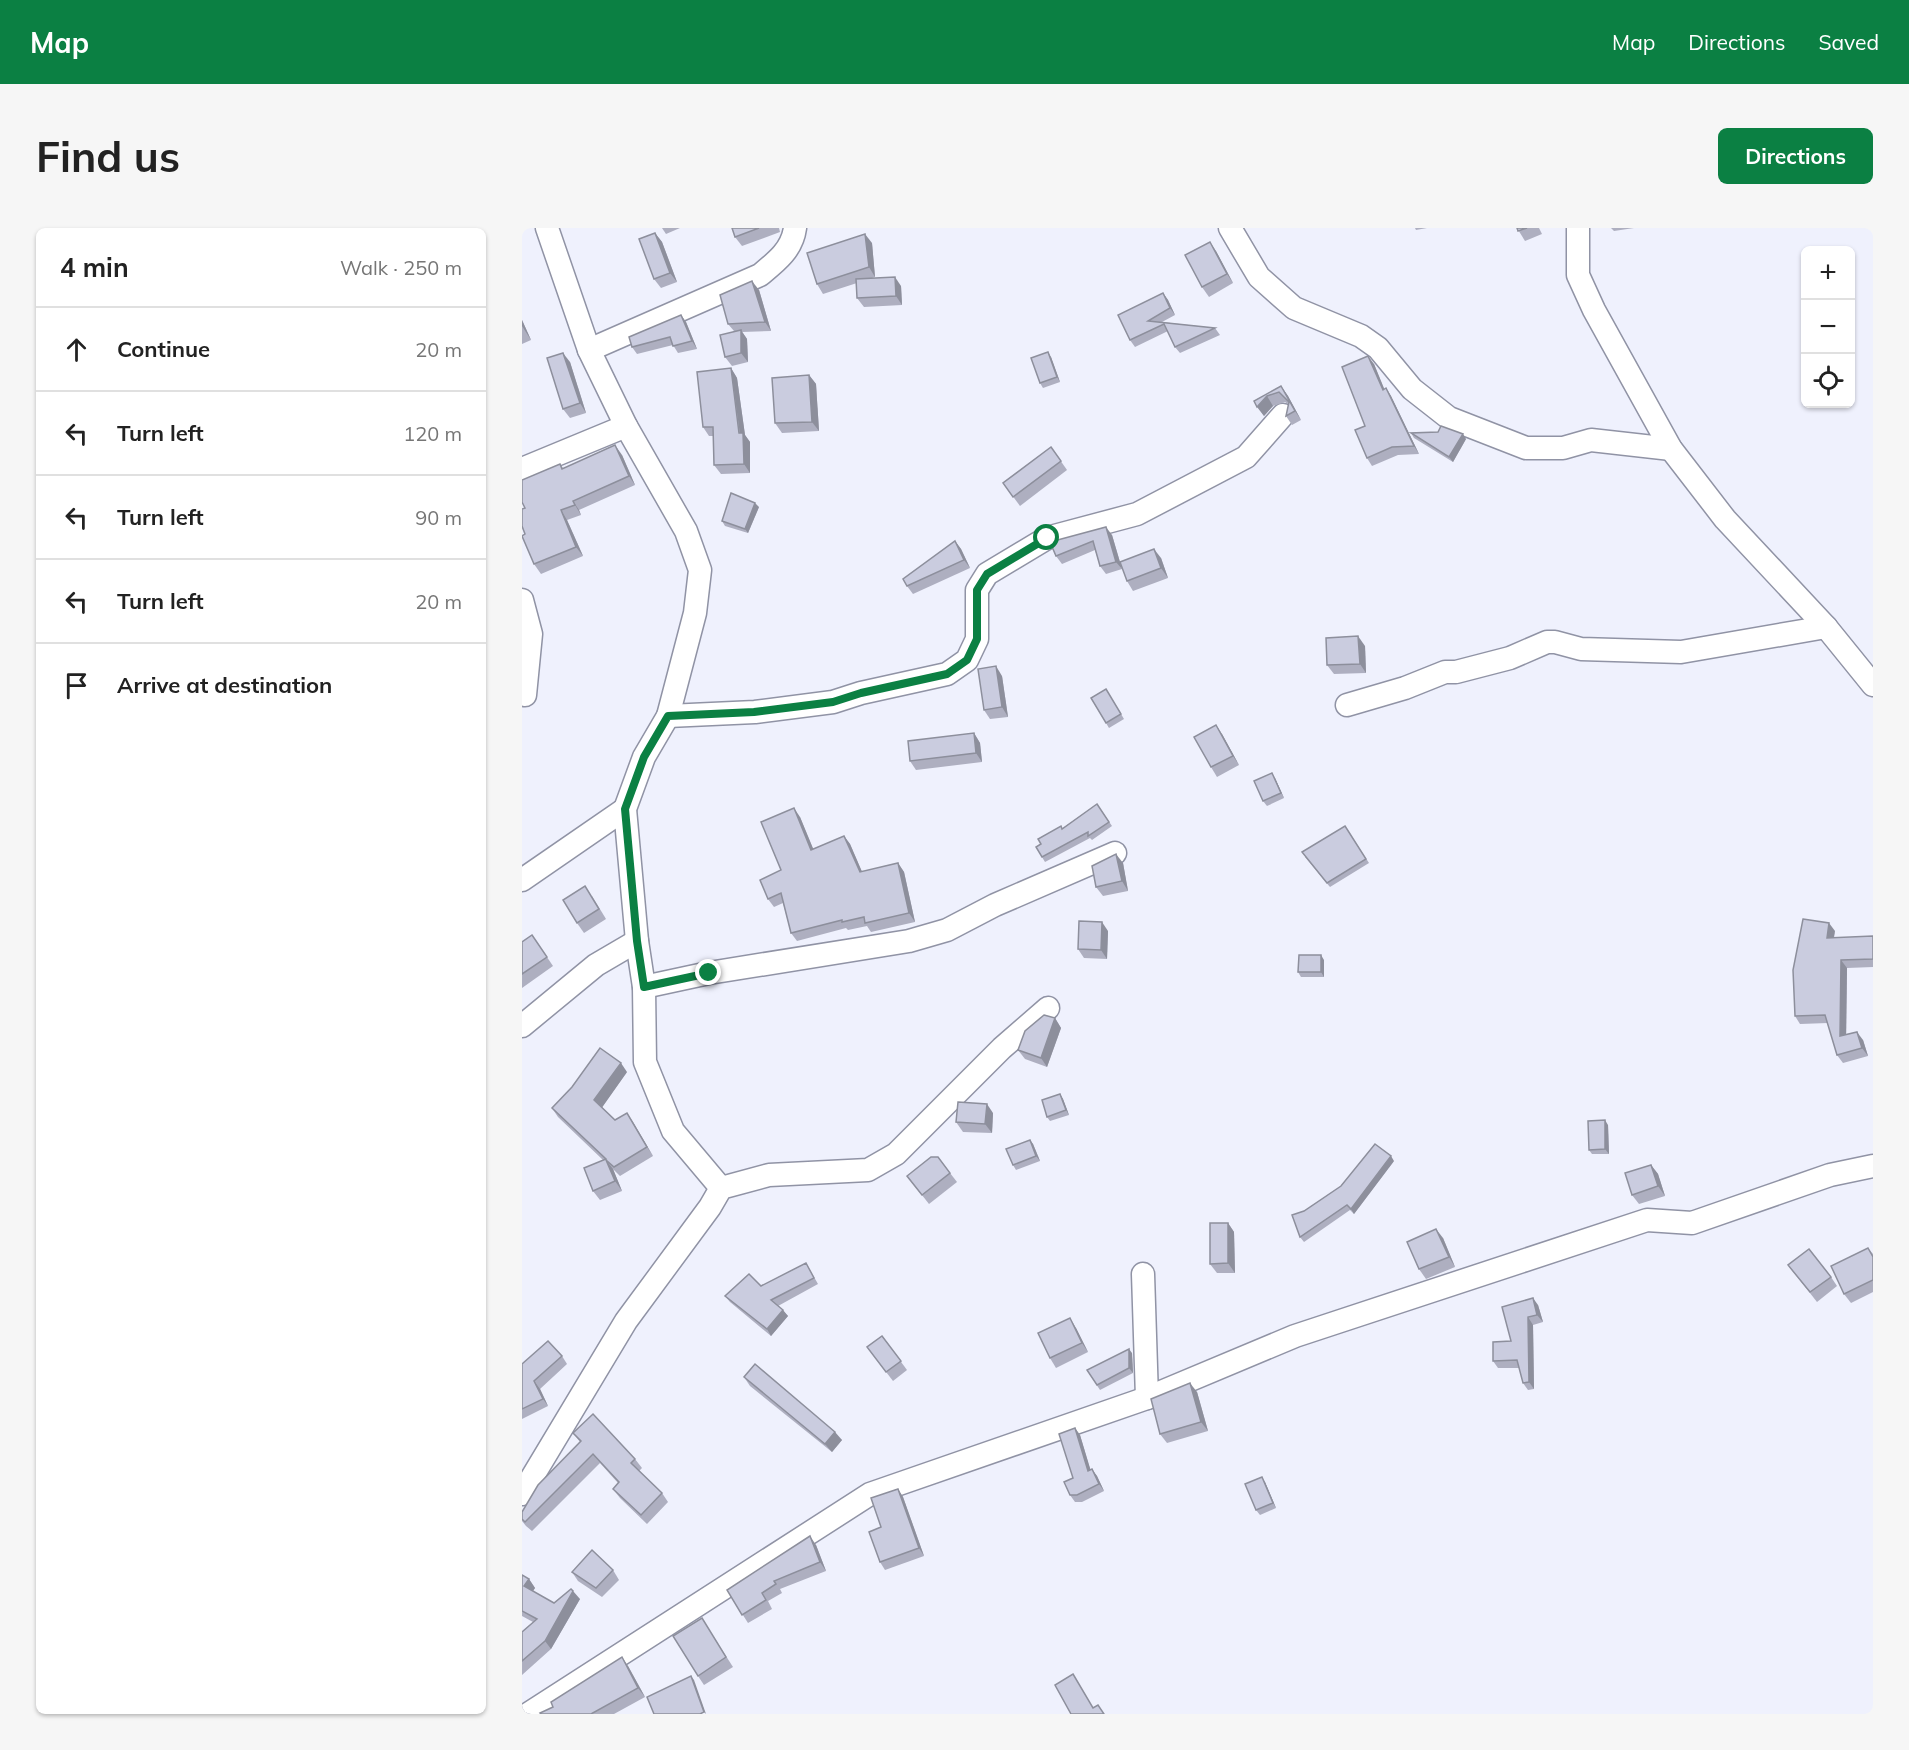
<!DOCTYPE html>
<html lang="en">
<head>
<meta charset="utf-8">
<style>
	:root { --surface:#fff; --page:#f6f6f6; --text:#222; --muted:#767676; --line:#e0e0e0; --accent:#0b8043 }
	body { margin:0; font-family:Mulish,sans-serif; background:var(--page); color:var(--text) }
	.controls { position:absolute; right:18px; top:18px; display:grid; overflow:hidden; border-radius:9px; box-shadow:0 2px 4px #0004 }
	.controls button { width:54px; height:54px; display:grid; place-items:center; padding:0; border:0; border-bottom:2px solid var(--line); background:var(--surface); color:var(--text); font:30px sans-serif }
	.stop { position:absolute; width:18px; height:18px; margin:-14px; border:4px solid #0b8043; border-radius:50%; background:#fff }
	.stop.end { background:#0b8043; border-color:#fff; box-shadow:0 2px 6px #0008 }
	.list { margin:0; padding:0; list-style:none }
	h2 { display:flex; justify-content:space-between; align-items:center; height:78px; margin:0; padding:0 24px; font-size:26px }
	h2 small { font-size:20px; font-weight:400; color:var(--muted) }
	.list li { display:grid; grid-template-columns:39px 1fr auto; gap:18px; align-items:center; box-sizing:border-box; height:84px; padding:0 24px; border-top:2px solid var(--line) }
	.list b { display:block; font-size:22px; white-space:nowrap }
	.list em { font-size:20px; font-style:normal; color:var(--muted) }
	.icon { flex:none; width:33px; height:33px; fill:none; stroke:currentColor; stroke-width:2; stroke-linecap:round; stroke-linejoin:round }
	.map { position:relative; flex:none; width:1351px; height:1486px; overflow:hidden; border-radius:9px }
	header { display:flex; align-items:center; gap:36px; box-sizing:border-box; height:84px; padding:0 30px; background:var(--accent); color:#fff }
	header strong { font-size:28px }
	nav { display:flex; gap:33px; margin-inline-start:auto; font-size:21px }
	.intro { display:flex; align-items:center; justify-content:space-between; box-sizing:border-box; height:144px; padding:0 36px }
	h1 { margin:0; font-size:42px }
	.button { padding:15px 27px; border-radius:9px; background:var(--accent); color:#fff; font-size:21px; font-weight:700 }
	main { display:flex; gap:36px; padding:0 36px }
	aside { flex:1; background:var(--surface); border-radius:9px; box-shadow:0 2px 4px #0004 }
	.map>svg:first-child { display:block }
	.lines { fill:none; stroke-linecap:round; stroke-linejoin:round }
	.minor-casing { stroke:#9093a5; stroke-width:25 }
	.minor { stroke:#fff; stroke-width:22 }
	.wall { fill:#aeafc0 }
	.shaded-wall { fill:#8d8f9c }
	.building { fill:#caccdf; stroke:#8d8f9c; stroke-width:1.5 }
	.route { stroke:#0b8043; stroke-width:8 }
</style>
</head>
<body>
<header>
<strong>Map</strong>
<nav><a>Map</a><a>Directions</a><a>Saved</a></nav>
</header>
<div class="intro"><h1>Find us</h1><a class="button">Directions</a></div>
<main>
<aside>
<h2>4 min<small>Walk · 250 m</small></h2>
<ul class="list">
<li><svg class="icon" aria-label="ahead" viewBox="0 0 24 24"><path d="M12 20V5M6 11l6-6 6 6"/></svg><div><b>Continue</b></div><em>20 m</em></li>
<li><svg class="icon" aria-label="left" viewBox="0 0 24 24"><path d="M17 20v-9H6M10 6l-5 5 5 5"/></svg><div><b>Turn left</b></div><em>120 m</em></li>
<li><svg class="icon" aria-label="left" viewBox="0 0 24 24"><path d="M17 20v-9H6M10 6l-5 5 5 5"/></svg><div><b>Turn left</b></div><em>90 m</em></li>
<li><svg class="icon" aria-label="left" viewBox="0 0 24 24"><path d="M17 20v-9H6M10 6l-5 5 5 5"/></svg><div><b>Turn left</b></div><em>20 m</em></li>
<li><svg class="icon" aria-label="arrive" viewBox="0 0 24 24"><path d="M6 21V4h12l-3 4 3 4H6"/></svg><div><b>Arrive at destination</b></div></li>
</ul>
</aside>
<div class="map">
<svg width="1351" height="1486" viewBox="0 0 1351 1486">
	<rect width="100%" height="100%" fill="#eff1fd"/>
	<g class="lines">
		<defs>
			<g id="minor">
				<polyline points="25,0 67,122 104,198 164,303 178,342 173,385 146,488 122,529 103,581 115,713 122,759 123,834 151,903 199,960"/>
				<polyline points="708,0 737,49 772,80 839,108 856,120 890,161 927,190 1004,220 1041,220 1069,212 1149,221"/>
				<polyline points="1056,0 1056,47 1072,82 1149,221 1203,291 1304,399 1351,457"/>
				<path d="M67,122L238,47C254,34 270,22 273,0"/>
				<polyline points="0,241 104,198"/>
				<polyline points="0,372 9,406 3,467"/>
				<polyline points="825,477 883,460 923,444 934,444 988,430 1025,414 1033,414 1059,421 1159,424 1304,399"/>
				<polyline points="146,488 233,484 311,474 339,465 425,446 445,432 455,411 455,362 465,346 525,310 615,286 724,229 761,187"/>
				<polyline points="0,652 103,581"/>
				<polyline points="122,759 187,745 387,713 425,702 473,677 593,625"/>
				<polyline points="0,798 74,737 115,713"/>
				<polyline points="621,1046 625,1170"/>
				<polyline points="0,1266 104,1093 188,979 199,960 247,947 346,942 374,926 480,820 526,780"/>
				<polyline points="6,1486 348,1266 625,1170 773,1108 1125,992 1170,995 1308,947 1351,938"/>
			</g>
		</defs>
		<!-- minor casing -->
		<use href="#minor" class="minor-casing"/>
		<!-- minor -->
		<use href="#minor" class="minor"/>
	</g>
	<!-- wall -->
	<g class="wall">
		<polygon points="140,0 158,0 144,6"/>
		<polygon points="210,0 257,0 258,4 220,18 213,9"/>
		<polygon points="893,0 905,0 894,2"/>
		<polygon points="995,0 1017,0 1020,6 1003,13"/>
		<polygon points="1089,0 1112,0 1092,3"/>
		<polygon points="133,5 140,14 155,54 139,60 132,51"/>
		<polygon points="350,15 353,49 347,51 379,58 380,77 342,79 335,70 335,55 301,66 295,56"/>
		<polygon points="694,23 711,55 687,69 680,59"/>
		<polygon points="237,62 249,103 220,104 225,111 226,134 210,138 203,129 212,103 206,96"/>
		<polygon points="641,65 646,72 653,87 640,94 693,100 698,107 658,125 653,119 646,103 613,119 608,112"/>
		<polygon points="159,87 164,94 175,121 156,125 151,117 115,126 110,119"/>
		<polygon points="0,92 9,112 0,116"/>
		<polygon points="529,129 538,154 521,160 518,155"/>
		<polygon points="48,134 64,185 48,190 41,181"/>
		<polygon points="852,136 862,161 864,160 869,168 897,226 876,227 850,238 845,230 843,198"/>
		<polygon points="209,140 215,150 223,207 228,214 228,245 199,246 192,237 191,208 187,208 181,199"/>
		<polygon points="287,147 294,156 297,203 260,205 253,195"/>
		<polygon points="759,158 766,168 779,192 770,197 764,188 767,177 763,174 751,178 742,188 732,173"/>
		<polygon points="916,204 944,211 931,234 892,210 889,205"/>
		<polygon points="529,219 545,242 498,278 481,255"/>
		<polygon points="100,227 113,257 57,282 59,287 45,292 61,328 19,346 12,336 3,306 3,280 38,236 41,240"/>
		<polygon points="237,279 226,305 203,298 200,293"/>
		<polygon points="590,307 600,341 584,346 578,338 573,322 540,336 534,328 528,314"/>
		<polygon points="433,313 439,321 448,340 391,366 385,358"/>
		<polygon points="639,330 646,350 611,363 605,353"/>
		<polygon points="843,418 844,445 812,446 805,437"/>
		<polygon points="480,448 486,489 468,491 462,482"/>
		<polygon points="584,461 602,491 587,500 569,470"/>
		<polygon points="452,505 458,515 460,534 394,542 388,533"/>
		<polygon points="700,506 717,537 695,549 689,539"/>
		<polygon points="753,550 762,570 745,578 741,573"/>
		<polygon points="575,576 590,598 570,612 568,610 523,634 514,619"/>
		<polygon points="278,589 291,621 322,608 328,616 340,644 376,635 382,644 393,694 349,704 345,698 326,702 324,700 275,713 269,705 261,675 252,679 246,671 259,642"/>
		<polygon points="823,598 847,635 808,659 783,629"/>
		<polygon points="601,635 606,663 581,668 574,659"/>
		<polygon points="70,668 84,691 62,705 55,695"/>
		<polygon points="586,703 585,731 562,730 556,721"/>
		<polygon points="1313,703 1312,710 1351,708 1351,739 1325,740 1324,807 1341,812 1346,828 1321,835 1315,827 1306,795 1278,796 1273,788"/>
		<polygon points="10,707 31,738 0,760 0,714"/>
		<polygon points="802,732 802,749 779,749 776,744"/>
		<polygon points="533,790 539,800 525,839 503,831 496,822"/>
		<polygon points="105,844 80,879 93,892 105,885 131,928 98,948 91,941 100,963 78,972 71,963 81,932 36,889 30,880"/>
		<polygon points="538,866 541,871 547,887 528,893 525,889"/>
		<polygon points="471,885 470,905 441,904 434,894"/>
		<polygon points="1086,897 1087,926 1070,926 1067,922"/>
		<polygon points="508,912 511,916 518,933 494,942 491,937"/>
		<polygon points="872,933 832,986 828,982 782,1014 778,1009 782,983"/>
		<polygon points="1129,937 1136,946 1143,968 1117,976 1110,967"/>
		<polygon points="428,945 435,954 407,976 385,948"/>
		<polygon points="706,995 712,1004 713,1045 695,1045 688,1036"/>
		<polygon points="921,1010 933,1039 904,1051 897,1041"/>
		<polygon points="1346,1020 1351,1026 1351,1064 1329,1075 1322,1066"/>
		<polygon points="284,1035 296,1056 256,1078 266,1088 249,1108 208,1074 203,1068 239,1058"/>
		<polygon points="1266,1037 1309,1049 1315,1058 1295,1074"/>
		<polygon points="1016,1077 1021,1094 1011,1097 1012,1161 1006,1162 1001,1155 997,1140 976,1140 971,1133 989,1113 980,1079"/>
		<polygon points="554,1100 566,1124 534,1140 528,1130"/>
		<polygon points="360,1108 385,1142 371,1153 345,1119"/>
		<polygon points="610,1125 611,1145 578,1162 565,1142"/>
		<polygon points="40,1128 45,1136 18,1161 26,1178 0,1191 0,1136"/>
		<polygon points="222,1149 320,1212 310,1224 228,1158"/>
		<polygon points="675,1164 686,1203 645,1215 638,1206"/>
		<polygon points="553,1200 558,1207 568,1241 575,1248 582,1263 560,1274 553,1274 548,1267 551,1250"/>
		<polygon points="51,1205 113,1231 120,1240 117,1243 140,1265 146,1274 125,1296 98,1270 91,1261 96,1255 78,1235 10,1303 4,1298 0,1293 0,1284 58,1214"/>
		<polygon points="743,1254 754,1280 738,1287 734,1282"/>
		<polygon points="376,1261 381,1269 402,1328 363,1342 358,1334 359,1299"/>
		<polygon points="294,1317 304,1343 258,1361 260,1365 246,1373 250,1381 226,1395 205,1362"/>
		<polygon points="91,1342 97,1352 80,1369 56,1353 50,1344"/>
		<polygon points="0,1347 7,1351 13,1360 11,1363 32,1375 58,1371 29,1421 0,1447 0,1404 11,1394 0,1388"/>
		<polygon points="186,1400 211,1439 182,1457 176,1448"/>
		<polygon points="106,1438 123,1469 92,1486 19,1486"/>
	</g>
	<!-- shaded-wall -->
	<g class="shaded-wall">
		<polygon points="133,5 140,14 155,54 148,45"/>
		<polygon points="343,6 350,15 353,49 347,39"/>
		<polygon points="688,14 694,23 711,55 705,46"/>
		<polygon points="373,49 379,58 380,77 374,68"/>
		<polygon points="230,53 237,62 249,103 243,94"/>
		<polygon points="641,65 646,72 653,87 648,80"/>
		<polygon points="159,87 164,94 175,121 170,113"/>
		<polygon points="0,92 9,112 0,98"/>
		<polygon points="219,102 225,111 226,134 219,125"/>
		<polygon points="526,124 529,129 538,154 535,149"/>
		<polygon points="41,125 48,134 64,185 58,175"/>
		<polygon points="846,128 852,136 866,170 861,162"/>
		<polygon points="209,140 215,150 223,207 228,214 228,245 222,236"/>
		<polygon points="287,147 294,156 297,203 290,194"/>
		<polygon points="759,158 766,168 779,192 773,183"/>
		<polygon points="864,160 869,168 897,226 892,218"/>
		<polygon points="745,168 751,178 742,188 735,179"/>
		<polygon points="941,206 944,211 931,234 927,229"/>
		<polygon points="93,217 100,227 113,257 107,248"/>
		<polygon points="51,273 57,282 59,287 53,277"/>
		<polygon points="233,275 237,279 226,305 223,301"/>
		<polygon points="39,282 45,292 61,328 54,319"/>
		<polygon points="584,299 590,307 600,341 594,334"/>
		<polygon points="433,313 439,321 448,340 442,332"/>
		<polygon points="632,321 639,330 646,350 639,340"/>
		<polygon points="836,408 843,418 844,445 838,436"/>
		<polygon points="474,438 480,448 486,489 480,479"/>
		<polygon points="694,497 700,506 717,537 711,528"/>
		<polygon points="452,505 458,515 460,534 454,525"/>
		<polygon points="750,545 753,550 762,570 759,565"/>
		<polygon points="272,580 278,589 295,630 289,622"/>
		<polygon points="322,608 328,616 344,653 338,644"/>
		<polygon points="594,626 601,635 606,663 600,653"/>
		<polygon points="376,635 382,644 393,694 387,685"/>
		<polygon points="580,694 586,703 585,731 579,722"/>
		<polygon points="1307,695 1313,703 1310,718 1305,710"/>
		<polygon points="799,727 802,732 802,749 799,744"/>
		<polygon points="1319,732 1325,740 1324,817 1318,808"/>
		<polygon points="533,790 539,800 525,839 519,830"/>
		<polygon points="1335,804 1341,812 1346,828 1340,820"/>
		<polygon points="99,835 105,844 79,881 72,872"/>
		<polygon points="538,866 541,871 547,887 544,882"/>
		<polygon points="465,876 471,885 470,905 463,896"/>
		<polygon points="105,885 111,894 131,928 125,919"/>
		<polygon points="1083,892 1086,897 1087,926 1083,921"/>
		<polygon points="508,912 511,916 518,933 514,928"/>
		<polygon points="869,928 872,933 832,986 829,981"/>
		<polygon points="84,932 91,941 100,963 93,953"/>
		<polygon points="1129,937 1136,946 1143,968 1136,958"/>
		<polygon points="706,995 712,1004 713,1045 706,1035"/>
		<polygon points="914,1001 921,1010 933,1039 927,1029"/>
		<polygon points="1011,1070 1016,1077 1021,1094 1015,1087"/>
		<polygon points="261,1082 266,1088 249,1108 245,1101"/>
		<polygon points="1006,1089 1011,1097 1012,1161 1007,1154"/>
		<polygon points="548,1090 554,1100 566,1124 560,1115"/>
		<polygon points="607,1121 610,1125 611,1145 607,1140"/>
		<polygon points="12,1153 18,1161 26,1178 21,1171"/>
		<polygon points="668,1155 675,1164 686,1203 679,1194"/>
		<polygon points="553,1200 558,1207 571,1250 566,1243"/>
		<polygon points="313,1204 320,1212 310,1224 303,1216"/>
		<polygon points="570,1241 575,1248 582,1263 577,1256"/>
		<polygon points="740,1249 743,1254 754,1280 751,1275"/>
		<polygon points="376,1261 381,1269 402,1328 397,1320"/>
		<polygon points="288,1308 294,1317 304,1343 298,1334"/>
		<polygon points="7,1351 13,1360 8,1367 2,1358"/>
		<polygon points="51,1363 58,1371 29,1421 23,1413"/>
		<polygon points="100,1429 106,1438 123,1469 116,1460"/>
		<polygon points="169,1448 172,1452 184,1486 182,1484"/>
	</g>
	<!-- building -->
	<g class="building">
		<polygon points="210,0 237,0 213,9"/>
		<polygon points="995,0 1005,0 996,3"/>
		<polygon points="133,5 148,45 132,51 117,11"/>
		<polygon points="343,6 347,39 295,56 285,25"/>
		<polygon points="688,14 705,46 680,59 663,27"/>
		<polygon points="373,49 374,68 335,70 334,51"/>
		<polygon points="230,53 243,94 206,96 198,67"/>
		<polygon points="641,65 648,80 626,93 693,100 653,119 642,96 608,112 596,87"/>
		<polygon points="159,87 170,113 151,118 148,109 110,119 107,109"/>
		<polygon points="219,102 219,125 203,129 198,107"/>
		<polygon points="526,124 535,149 518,155 509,130"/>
		<polygon points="41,125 58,175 41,181 25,130"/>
		<polygon points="846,128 861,162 864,160 892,218 870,219 845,230 833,202 843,198 820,139"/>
		<polygon points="209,140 217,205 221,205 222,236 192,237 191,199 181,199 175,144"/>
		<polygon points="287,147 290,194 253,195 250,150"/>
		<polygon points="759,158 773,183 764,188 767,174 757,164 745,168 735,179 732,173"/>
		<polygon points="919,198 941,206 927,229 889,205 916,204"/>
		<polygon points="93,217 107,248 51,273 53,277 39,282 54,319 12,336 0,308 3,306 0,298 0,281 3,280 0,274 0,252 38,236 40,241"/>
		<polygon points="529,219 539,233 491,269 481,255"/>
		<polygon points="209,265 233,275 223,301 200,293"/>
		<polygon points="584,299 594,334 578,338 571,313 534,328 528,314"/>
		<polygon points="433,313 442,332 385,358 381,351"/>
		<polygon points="632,321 639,340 605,353 598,334"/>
		<polygon points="836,408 838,436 805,437 804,410"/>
		<polygon points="474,438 480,479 462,482 456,441"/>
		<polygon points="584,461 599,486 584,495 569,470"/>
		<polygon points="694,497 711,528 689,539 672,509"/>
		<polygon points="452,505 454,525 388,533 386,513"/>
		<polygon points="750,545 759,565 741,573 732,553"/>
		<polygon points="575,576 587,594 566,608 566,604 520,629 514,619 519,616 516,611 539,598 540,601"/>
		<polygon points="272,580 289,622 322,608 338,644 376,635 387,685 343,695 342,689 320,694 320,692 269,705 259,665 246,671 238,652 259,642 239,594"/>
		<polygon points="823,598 844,631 805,655 780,624"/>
		<polygon points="594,626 600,653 574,659 570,638"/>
		<polygon points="63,658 77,681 55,695 41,672"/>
		<polygon points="1281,691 1307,695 1305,710 1351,708 1351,731 1319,732 1318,808 1335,804 1340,820 1315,827 1303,787 1273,788 1271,742"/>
		<polygon points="557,693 580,694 579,722 556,721"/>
		<polygon points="10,707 25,729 0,746 0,714"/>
		<polygon points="777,727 799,727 799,744 776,744"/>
		<polygon points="522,787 533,790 519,830 496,822 503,803"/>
		<polygon points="78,820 99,835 72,872 93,892 105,885 125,919 92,939 84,932 93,953 71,963 62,940 84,931 30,880 50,859"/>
		<polygon points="538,866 544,882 525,889 520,872"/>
		<polygon points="436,874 465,876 463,896 434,894"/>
		<polygon points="1083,892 1083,921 1067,922 1066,893"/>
		<polygon points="508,912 514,928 491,937 484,921"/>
		<polygon points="853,916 869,928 829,981 825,977 778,1009 770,987 782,983 819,958"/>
		<polygon points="409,929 416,929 428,945 400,967 385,948"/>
		<polygon points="1129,937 1136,958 1110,967 1103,945"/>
		<polygon points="688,995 706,995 706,1035 688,1036"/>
		<polygon points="914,1001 927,1029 897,1041 885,1014"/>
		<polygon points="1346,1020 1351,1029 1351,1052 1322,1066 1309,1038"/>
		<polygon points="1287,1021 1309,1049 1288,1064 1266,1037"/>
		<polygon points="284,1035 292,1050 249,1072 261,1082 245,1101 203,1068 227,1046 239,1058"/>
		<polygon points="1011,1070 1015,1087 1006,1089 1007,1154 1001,1155 995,1132 971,1133 971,1114 989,1113 980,1079"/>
		<polygon points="548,1090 560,1115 528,1130 516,1105"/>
		<polygon points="360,1108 379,1133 364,1144 345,1119"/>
		<polygon points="26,1113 40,1128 12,1153 21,1171 0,1181 0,1136"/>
		<polygon points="607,1121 607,1140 575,1157 565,1142"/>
		<polygon points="233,1136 313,1204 303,1216 222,1149"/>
		<polygon points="668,1155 679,1194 638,1206 629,1171"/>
		<polygon points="71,1186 113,1231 109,1235 140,1265 119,1287 91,1261 97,1254 71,1226 3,1294 0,1291 0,1284 16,1257 59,1213 51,1205"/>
		<polygon points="553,1200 566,1243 570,1241 577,1256 555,1267 548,1267 542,1254 551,1250 537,1206"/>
		<polygon points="740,1249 751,1275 734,1282 723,1256"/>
		<polygon points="376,1261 397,1320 358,1334 347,1304 359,1299 349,1270"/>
		<polygon points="288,1308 298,1334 252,1353 254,1356 240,1365 244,1372 220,1387 205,1362"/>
		<polygon points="70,1322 91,1342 74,1360 50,1344"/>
		<polygon points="0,1347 7,1351 2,1358 32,1375 49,1361 51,1363 23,1413 0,1433 0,1404 15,1391 0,1383"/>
		<polygon points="180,1390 204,1429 176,1448 151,1408"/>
		<polygon points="100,1429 116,1460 69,1486 19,1486 18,1485 31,1479 29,1474"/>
		<polygon points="551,1446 571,1480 576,1477 582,1486 549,1486 533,1457"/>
		<polygon points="169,1448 182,1484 178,1486 132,1486 125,1469"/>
	</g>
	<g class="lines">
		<!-- route -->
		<polyline class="route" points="187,745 122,759 115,713 103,581 122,529 146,488 232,484 311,474 339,465 425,446 445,432 455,411 455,362 465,346 525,310"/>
	</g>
</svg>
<div class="controls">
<button>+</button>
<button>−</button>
<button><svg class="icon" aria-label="locate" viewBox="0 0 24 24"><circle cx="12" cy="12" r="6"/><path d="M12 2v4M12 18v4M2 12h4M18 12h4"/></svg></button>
</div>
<div class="stop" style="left:525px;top:310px"></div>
<div class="stop end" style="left:187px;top:745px"></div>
</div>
</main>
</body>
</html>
